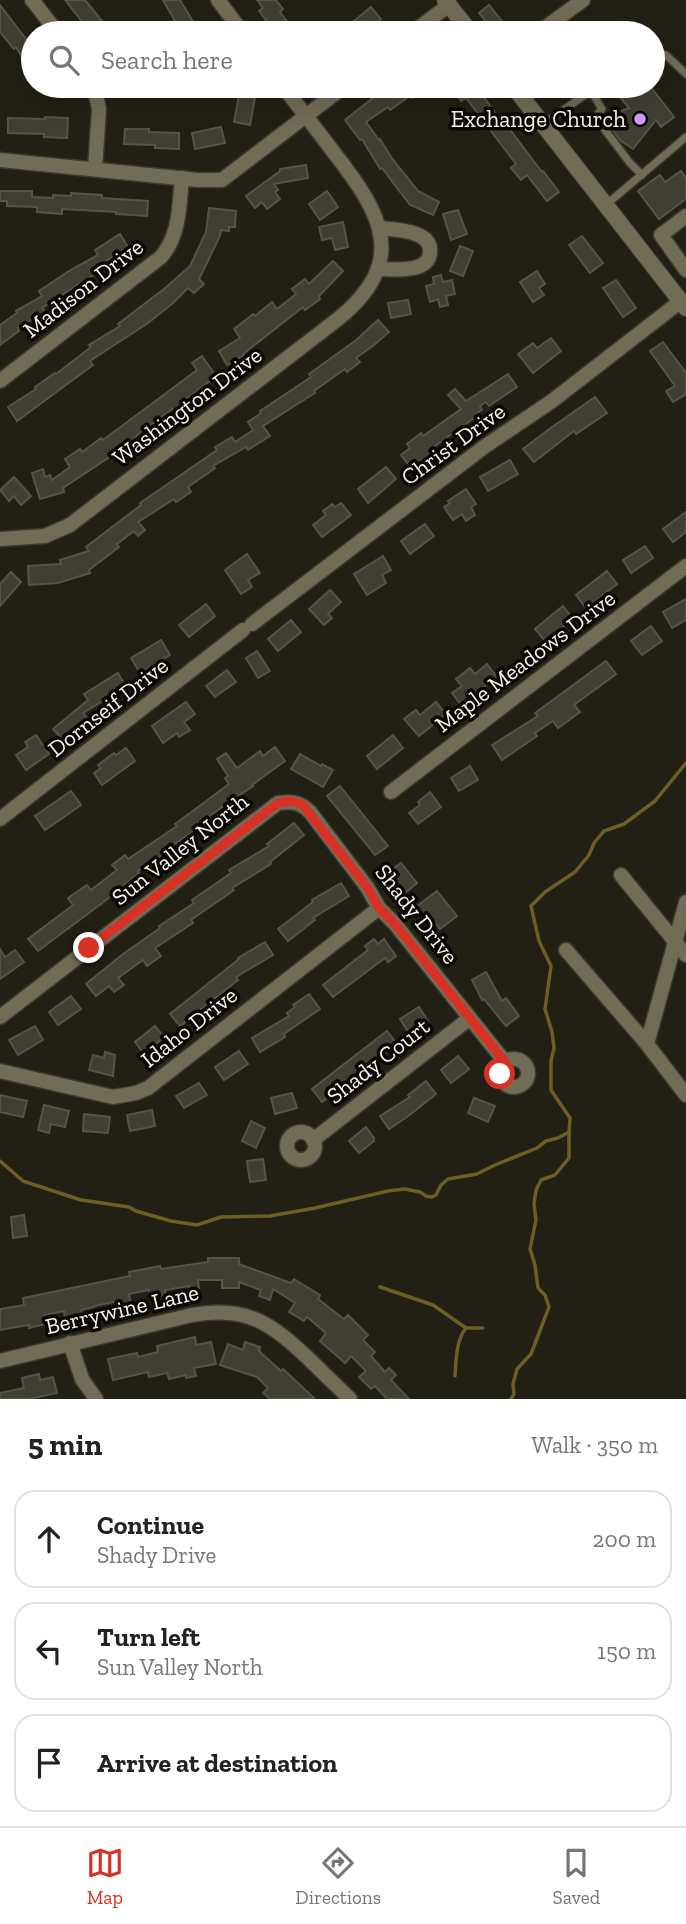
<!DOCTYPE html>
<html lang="en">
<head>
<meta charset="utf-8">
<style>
	:root { --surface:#fff; --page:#f2f2f2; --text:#222; --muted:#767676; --line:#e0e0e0; --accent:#d93025 }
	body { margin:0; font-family:"Zilla Slab",serif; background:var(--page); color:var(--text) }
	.stop { position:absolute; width:21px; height:21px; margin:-16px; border:5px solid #d93025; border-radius:50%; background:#fff }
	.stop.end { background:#d93025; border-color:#fff; box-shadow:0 2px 7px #0008 }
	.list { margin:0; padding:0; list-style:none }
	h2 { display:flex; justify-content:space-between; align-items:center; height:91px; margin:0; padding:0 28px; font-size:30px }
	h2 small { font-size:23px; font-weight:400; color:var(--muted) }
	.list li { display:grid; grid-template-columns:46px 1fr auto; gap:21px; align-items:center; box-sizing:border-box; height:98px; margin:0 14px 14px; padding:0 14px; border:2px solid var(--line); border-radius:21px }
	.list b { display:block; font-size:26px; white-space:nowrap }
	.list p { margin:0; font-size:23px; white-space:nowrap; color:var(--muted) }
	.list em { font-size:23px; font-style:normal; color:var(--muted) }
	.icon { flex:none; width:38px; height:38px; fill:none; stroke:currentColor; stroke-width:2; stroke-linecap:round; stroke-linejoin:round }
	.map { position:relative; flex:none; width:686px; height:1399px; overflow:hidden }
	.search { position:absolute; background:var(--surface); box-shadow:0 7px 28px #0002; left:21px; right:21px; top:21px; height:77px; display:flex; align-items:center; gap:18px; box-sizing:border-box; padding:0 24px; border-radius:38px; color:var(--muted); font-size:26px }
	.sheet { height:427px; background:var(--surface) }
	nav { display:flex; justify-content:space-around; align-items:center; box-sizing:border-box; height:98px; border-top:2px solid var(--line); background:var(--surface); font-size:19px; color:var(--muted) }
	nav a { display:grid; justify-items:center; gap:4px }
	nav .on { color:var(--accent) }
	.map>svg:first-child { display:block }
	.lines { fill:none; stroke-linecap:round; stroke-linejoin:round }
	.stream { stroke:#6b5f26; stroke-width:3.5 }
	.building { fill:#413e32; stroke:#575447; stroke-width:2 }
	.service-casing { stroke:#3c392e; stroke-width:10 }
	.minor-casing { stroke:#3c392e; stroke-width:17 }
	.tertiary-casing { stroke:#3c392e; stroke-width:18 }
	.service { stroke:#716c55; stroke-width:7 }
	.minor { stroke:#716c55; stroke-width:14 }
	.tertiary { stroke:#716c55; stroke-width:16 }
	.route { stroke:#d93025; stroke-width:9 }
	.poi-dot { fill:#d09dff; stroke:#0a0905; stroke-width:2.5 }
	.labels { text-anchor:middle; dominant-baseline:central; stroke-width:7; stroke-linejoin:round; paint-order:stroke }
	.poi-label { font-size:23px; fill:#f7f5ed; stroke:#0a0905; text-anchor:end }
	.street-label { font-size:23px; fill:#f7f5ed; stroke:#0a0905 }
</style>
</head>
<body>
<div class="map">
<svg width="686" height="1399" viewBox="0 0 686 1399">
	<rect width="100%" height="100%" fill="#221f14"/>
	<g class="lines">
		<!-- stream -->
		<g class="stream">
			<polyline points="0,1161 23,1181 32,1184 81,1200 129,1207 136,1211 171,1221 197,1225 221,1217 270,1216 315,1208 388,1191 405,1189 420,1192 426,1196 432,1197 436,1195 441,1185 448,1179 477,1174 495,1165 537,1148 546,1141 558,1138 569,1132 570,1118 551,1090 551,1061 554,1048 552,1032 545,1009 551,966 539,941 531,906 545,892 575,872 589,855 594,843 604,831 624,824 655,801 686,763"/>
			<polyline points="380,1287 433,1305 466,1328 483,1328"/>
			<path d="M455,1376C456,1361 456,1340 466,1328"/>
			<polyline points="511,1399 514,1394 513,1384 517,1369 531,1354 549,1307 545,1295 538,1288 535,1265 530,1249 536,1220 534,1204 536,1190 541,1180 555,1175 569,1158 569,1132"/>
		</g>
	</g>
	<!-- building -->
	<g class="building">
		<polygon points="65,0 85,0 112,33 91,33"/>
		<polygon points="163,0 180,0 200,33 178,33 172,24 175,21"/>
		<polygon points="257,0 276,0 283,9 280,12 296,33 276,33 259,11 263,8"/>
		<polygon points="0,5 33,48 33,75 16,47 14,49 0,32"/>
		<polygon points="489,5 502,21 492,29 479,13"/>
		<polygon points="371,7 381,19 364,33 342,33 355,23 354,21"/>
		<polygon points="388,86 427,86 412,98 410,96 390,110 388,107 366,122 379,140 380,139 393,160 418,191 439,202 433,215 410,205 382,168 380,169 362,139 360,140 345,120"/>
		<polygon points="457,86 476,86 506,128 508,127 542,172 543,171 559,192 547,201 527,175 521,180 511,168 516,164 466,98 461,101 455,92 459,89"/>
		<polygon points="622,86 650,86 674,117 661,127 656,120 633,149 620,140 612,129 608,116 629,108 615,91"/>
		<polygon points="239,95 255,98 250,125 234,122"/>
		<polygon points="45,117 68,118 67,138 44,137 44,134 8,133 8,118 45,119"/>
		<polygon points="221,127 225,143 195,149 192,133"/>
		<polygon points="125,129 149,129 149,132 179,133 179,149 155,148 155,145 124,144"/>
		<polygon points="306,165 308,178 274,184 278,190 275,192 280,199 267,209 262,202 255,208 246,196 280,171 280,169"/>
		<polygon points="681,171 686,178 686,199 659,219 638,191 660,175 665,182"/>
		<polygon points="0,191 32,191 32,197 53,198 53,195 71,196 71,193 102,195 102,198 148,201 147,216 116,214 116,212 62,209 62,214 37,212 37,207 7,206 7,201 0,201"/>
		<polygon points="327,191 338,207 320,220 309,204"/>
		<polygon points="209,208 236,211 235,227 229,227 229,231 221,230 220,236 199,279 204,284 194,293 188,288 173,303 148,323 90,361 93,365 17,421 8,407 36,389 35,387 55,373 56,374 91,347 89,345 120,326 118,324 164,289 190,266 206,232"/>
		<polygon points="458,210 467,234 451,240 443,214"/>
		<polygon points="343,222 348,247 335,250 332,238 322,240 319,227"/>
		<polygon points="120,234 128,247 95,268 97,273 74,287 42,308 45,312 18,328 19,331 0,345 0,325 17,313 16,311 42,296 39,291 69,271 98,255 95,250"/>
		<polygon points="582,236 603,263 590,273 569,245"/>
		<polygon points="460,246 473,251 463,276 450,271"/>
		<polygon points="333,261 343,271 319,296 320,299 305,310 303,307 243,354 244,355 227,365 219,351 240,338 234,329 253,314 255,316 272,302 277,309 296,294 292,289 305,279 309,284"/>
		<polygon points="537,271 545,284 539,288 544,295 533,302 520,282"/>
		<polygon points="441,275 443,282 452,280 455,294 446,296 448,305 440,307 438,299 430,302 426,286 434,284 433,277"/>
		<polygon points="616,280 636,308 623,317 603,288"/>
		<polygon points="408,300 411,314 391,318 388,303"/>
		<polygon points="378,320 389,332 374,345 356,358 360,362 347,372 345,369 314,391 315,393 263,426 270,436 248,450 246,447 213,466 215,468 188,487 191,492 176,502 174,499 138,522 145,530 138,536 134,531 117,544 119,547 89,570 90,573 58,583 29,585 28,566 61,564 60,560 89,551 86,547 141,505 140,503 217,450 215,447 232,437 235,442 253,430 248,422 261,413 260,411 311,377 309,374 355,341"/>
		<polygon points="551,338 561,351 533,373 518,354 533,343 537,348"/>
		<polygon points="663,342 686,373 686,394 673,402 666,391 675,386 650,351"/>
		<polygon points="202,356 216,376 173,410 172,409 119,449 120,450 63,488 64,492 40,499 32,473 43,469 45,477 50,475 52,480 70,467 65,459 80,449 82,452 101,438 103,440 197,370 192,363"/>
		<polygon points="508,374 517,387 489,406 486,402 480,406 482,410 476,414 477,416 432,448 434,451 411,468 401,455 410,448 407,444 421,433 423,436 461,409 448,395 455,389 466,401"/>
		<polygon points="595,397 607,413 576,434 574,431 534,462 523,449 552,427"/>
		<polygon points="510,460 518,474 488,491 480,477"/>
		<polygon points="386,467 396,479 368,503 358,489"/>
		<polygon points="14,477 31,496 21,505 14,496 9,501 0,490"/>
		<polygon points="466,489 476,504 471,507 475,515 466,521 462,514 453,520 444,507 450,503 448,501"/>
		<polygon points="341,503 351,515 322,537 313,525 326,515 323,511 332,504 335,507"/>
		<polygon points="686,512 686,532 673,542 663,529"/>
		<polygon points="425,524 434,536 410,554 401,541"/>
		<polygon points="645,546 653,558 631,573 623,560"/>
		<polygon points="247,554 260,573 248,580 252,587 241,594 225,570"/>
		<polygon points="383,556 391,570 382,575 386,583 367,595 354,574"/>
		<polygon points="607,571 617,584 586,608 576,595"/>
		<polygon points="11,572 21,582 0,606 0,584"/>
		<polygon points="330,590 341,602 328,614 332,618 324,625 309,609"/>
		<polygon points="686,599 686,620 672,628 663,612"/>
		<polygon points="206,604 215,616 189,637 179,625"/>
		<polygon points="563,606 573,619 545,641 535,629"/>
		<polygon points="291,620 301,632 278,651 268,639"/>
		<polygon points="651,626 662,641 642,655 631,641"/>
		<polygon points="161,640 170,655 140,673 131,658"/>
		<polygon points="257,651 270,671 258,678 246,658"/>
		<polygon points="606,661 616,674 574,705 580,712 558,728 553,721 535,733 537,736 502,760 492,745 538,716 535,713"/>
		<polygon points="487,664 497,677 461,705 452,693 462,686 456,679 470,668 475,674"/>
		<polygon points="227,670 236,682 215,697 206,686"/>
		<polygon points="118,673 126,687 83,713 88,719 63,740 53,729 88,700 84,694"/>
		<polygon points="186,702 195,714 184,722 190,730 179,737 177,733 163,743 152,726"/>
		<polygon points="436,702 446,714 419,736 404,719 416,710 420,715"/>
		<polygon points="36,735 49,754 26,770 16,755 28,747 25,742"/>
		<polygon points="393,735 403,748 377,769 367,756"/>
		<polygon points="275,747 285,761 252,785 253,786 209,816 211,819 172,846 173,848 138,871 139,873 101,904 38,951 28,939 73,905 68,898 87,885 91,890 117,870 112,865 125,855 128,859 177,826 175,824 229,784 225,778 228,776 217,759 226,753 237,768 260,751 263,756"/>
		<polygon points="126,748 135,761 102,785 94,773 101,768 98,765 114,753 116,755"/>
		<polygon points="300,754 321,766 322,764 333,770 323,787 291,769"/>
		<polygon points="470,766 478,780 459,791 451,778"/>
		<polygon points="340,786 388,846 375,855 327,796"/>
		<polygon points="71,791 81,805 45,830 35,816"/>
		<polygon points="430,792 441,807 418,824 409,813 420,805 418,802"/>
		<polygon points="294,823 304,835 270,862 271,864 232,888 234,890 191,920 193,923 155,948 161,956 147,966 143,960 118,978 124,985 114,992 109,986 96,996 86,984 123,954 160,928 159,926 194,903 192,900 231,873 229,870 269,846 267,844"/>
		<polygon points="401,863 417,883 405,893 388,873"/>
		<polygon points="341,883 349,896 313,918 315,920 288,941 278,929 313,902 312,900"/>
		<polygon points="437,891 457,916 440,929 432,918 427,922 416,907"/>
		<polygon points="374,939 378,944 384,939 396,956 388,962 385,958 333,997 323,985 368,950 365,946"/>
		<polygon points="265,942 273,955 236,977 238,980 180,1026 170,1014 239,959 238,958"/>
		<polygon points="0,949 5,957 15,950 24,962 0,979"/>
		<polygon points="486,972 502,1001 506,998 519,1016 506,1026 484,999 482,1000 472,980"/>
		<polygon points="309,994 320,1009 284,1034 285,1037 260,1052 252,1038 289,1016 287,1013 295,1007 293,1005"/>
		<polygon points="71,996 81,1009 58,1025 49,1012"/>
		<polygon points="419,1007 428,1021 409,1033 400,1019"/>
		<polygon points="35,1026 43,1040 18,1055 9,1040"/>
		<polygon points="155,1026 164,1037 144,1054 135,1042"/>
		<polygon points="387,1031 397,1044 322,1102 312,1089"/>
		<polygon points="239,1051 248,1064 224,1080 215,1067"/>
		<polygon points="105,1052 115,1055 113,1076 89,1070 93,1055 104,1058"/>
		<polygon points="458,1056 469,1069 451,1083 441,1070"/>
		<polygon points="426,1081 436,1094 407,1117 389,1129 380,1116 410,1097 408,1095"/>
		<polygon points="199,1083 207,1095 184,1108 176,1096"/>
		<polygon points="292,1093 297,1108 275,1114 271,1098"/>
		<polygon points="0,1095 27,1101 23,1117 0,1112"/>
		<polygon points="474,1098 495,1106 488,1122 468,1113"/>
		<polygon points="44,1105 69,1111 65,1127 51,1124 49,1133 38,1130"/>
		<polygon points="152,1110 155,1126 130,1131 127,1115"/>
		<polygon points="84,1114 110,1117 108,1133 83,1131"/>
		<polygon points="251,1121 265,1128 256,1148 242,1141"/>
		<polygon points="366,1127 374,1138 374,1141 359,1153 349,1141"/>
		<polygon points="263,1159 266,1180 250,1182 247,1161"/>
		<polygon points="24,1215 27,1236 13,1238 11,1217"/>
		<polygon points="208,1258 239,1258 239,1264 291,1283 294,1279 320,1295 318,1299 344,1319 348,1315 368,1335 363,1340 375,1352 371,1356 385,1372 389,1368 396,1375 391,1380 409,1399 387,1399 375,1386 371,1389 359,1377 366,1371 351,1356 345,1363 320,1341 326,1333 307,1317 304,1321 289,1312 295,1303 273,1289 270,1300 259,1296 261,1290 239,1282 239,1288 222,1288 222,1280 198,1280 199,1288 189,1289 189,1286 165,1290 166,1295 150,1298 149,1290 129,1294 131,1304 120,1307 119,1301 94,1306 94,1307 81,1310 83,1316 65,1320 64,1311 44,1315 46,1324 29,1328 29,1325 0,1330 0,1309 24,1305 23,1298 130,1276 129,1272 160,1266 161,1269 208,1262"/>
		<polygon points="195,1337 196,1345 211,1342 216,1364 194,1368 196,1376 186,1378 186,1375 169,1379 167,1373 149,1377 148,1372 113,1380 108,1359 137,1353 138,1357 158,1352 157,1346"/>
		<polygon points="245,1342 260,1347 259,1351 281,1371 283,1369 315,1399 270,1399 263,1393 268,1388 257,1377 220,1365 228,1344 243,1350"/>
		<polygon points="39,1374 40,1380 53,1377 57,1393 29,1399 0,1399 0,1393 24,1388 22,1378"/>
	</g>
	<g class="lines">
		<defs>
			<g id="service">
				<polyline points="653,52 666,55 686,74"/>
				<polyline points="591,91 602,109 595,117 630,163 642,175"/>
				<polyline points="543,124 598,86"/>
				<polyline points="607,204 686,137"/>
			</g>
			<g id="minor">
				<polyline points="32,0 58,33"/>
				<polyline points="218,0 243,33"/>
				<polyline points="412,33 449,5"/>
				<polyline points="538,33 583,0"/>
				<polyline points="94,86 99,109 95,169"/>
				<polyline points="0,160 198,180 222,180 345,86"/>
				<polyline points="686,216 661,235 686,270"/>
				<path d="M378,269C390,269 405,271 417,267C424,265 430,260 430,252C432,230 395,230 380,228"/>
				<path d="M0,381L161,257C180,235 179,206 182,178"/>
				<path d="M0,539L45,536L70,525L338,319C409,262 382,214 335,154C318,131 300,109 283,86"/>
				<polyline points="252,624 484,447 552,401 681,301"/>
				<polyline points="391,792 686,566"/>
				<polyline points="0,819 243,630"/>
				<polyline points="621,875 686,955"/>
				<polyline points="566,950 647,1044 686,1095"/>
				<path d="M0,1017L278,803C292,801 300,802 310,812L367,887L379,908L395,924L505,1062"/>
				<polyline points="647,1044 686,902"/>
				<circle cx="514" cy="1073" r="14"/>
				<polyline points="0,1071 113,1097 136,1093 148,1088 379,908"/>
				<circle cx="301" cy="1146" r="14"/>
				<polyline points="313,1140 470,1018"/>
				<polyline points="70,1343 82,1379 96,1399"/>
				<path d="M0,1361L192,1315C248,1305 272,1324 311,1361C324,1374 337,1386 350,1399"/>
			</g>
			<g id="tertiary">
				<polyline points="445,0 471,33"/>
				<polyline points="513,86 686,308"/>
			</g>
		</defs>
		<!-- service casing -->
		<use href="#service" class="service-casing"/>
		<!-- minor casing -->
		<use href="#minor" class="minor-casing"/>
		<!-- tertiary casing -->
		<use href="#tertiary" class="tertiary-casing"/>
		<!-- service -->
		<use href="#service" class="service"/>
		<!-- minor -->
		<use href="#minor" class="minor"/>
		<!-- tertiary -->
		<use href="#tertiary" class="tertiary"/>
	</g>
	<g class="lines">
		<!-- route -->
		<polyline class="route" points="89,948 278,803 290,801 302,804 367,887 379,908 395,924 505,1062 500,1070 500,1074"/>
	</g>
	<!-- markers -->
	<circle class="poi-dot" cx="640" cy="119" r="7"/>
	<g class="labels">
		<!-- poi labels -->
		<g class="poi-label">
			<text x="626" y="119">Exchange Church</text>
		</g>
		<!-- street labels -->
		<g class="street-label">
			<text transform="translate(83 288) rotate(-38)">Madison Drive</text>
			<text transform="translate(187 406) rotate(-37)">Washington Drive</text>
			<text transform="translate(453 444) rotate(-36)">Christ Drive</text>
			<text transform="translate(525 661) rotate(-37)">Maple Meadows Drive</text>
			<text transform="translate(108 707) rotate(-38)">Dornseif Drive</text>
			<text transform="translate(180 849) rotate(-38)">Sun Valley North</text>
			<text transform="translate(417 914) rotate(52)">Shady Drive</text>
			<text transform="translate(189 1027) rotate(-38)">Idaho Drive</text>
			<text transform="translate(378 1061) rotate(-38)">Shady Court</text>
			<text transform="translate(122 1309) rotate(-13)">Berrywine Lane</text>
		</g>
	</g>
</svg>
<div class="stop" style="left:500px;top:1074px"></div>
<div class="stop end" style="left:89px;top:948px"></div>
<div class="search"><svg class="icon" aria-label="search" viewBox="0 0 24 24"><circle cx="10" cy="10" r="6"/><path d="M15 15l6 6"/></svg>Search here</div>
</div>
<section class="sheet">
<h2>5 min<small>Walk · 350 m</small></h2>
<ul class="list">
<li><svg class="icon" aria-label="ahead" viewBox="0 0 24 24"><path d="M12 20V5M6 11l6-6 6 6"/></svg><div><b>Continue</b><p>Shady Drive</p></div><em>200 m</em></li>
<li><svg class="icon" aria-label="left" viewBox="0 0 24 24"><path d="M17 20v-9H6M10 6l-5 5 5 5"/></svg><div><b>Turn left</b><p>Sun Valley North</p></div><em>150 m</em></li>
<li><svg class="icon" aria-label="arrive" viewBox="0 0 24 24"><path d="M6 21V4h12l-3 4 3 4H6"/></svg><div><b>Arrive at destination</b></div></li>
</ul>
</section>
<nav>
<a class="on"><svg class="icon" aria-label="map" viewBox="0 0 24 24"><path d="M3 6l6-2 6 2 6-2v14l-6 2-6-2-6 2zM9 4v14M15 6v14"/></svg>Map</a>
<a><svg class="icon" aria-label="directions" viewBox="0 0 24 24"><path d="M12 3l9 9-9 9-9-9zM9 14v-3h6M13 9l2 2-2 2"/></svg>Directions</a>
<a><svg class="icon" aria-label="saved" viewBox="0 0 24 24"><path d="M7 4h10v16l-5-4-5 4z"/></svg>Saved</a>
</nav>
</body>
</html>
